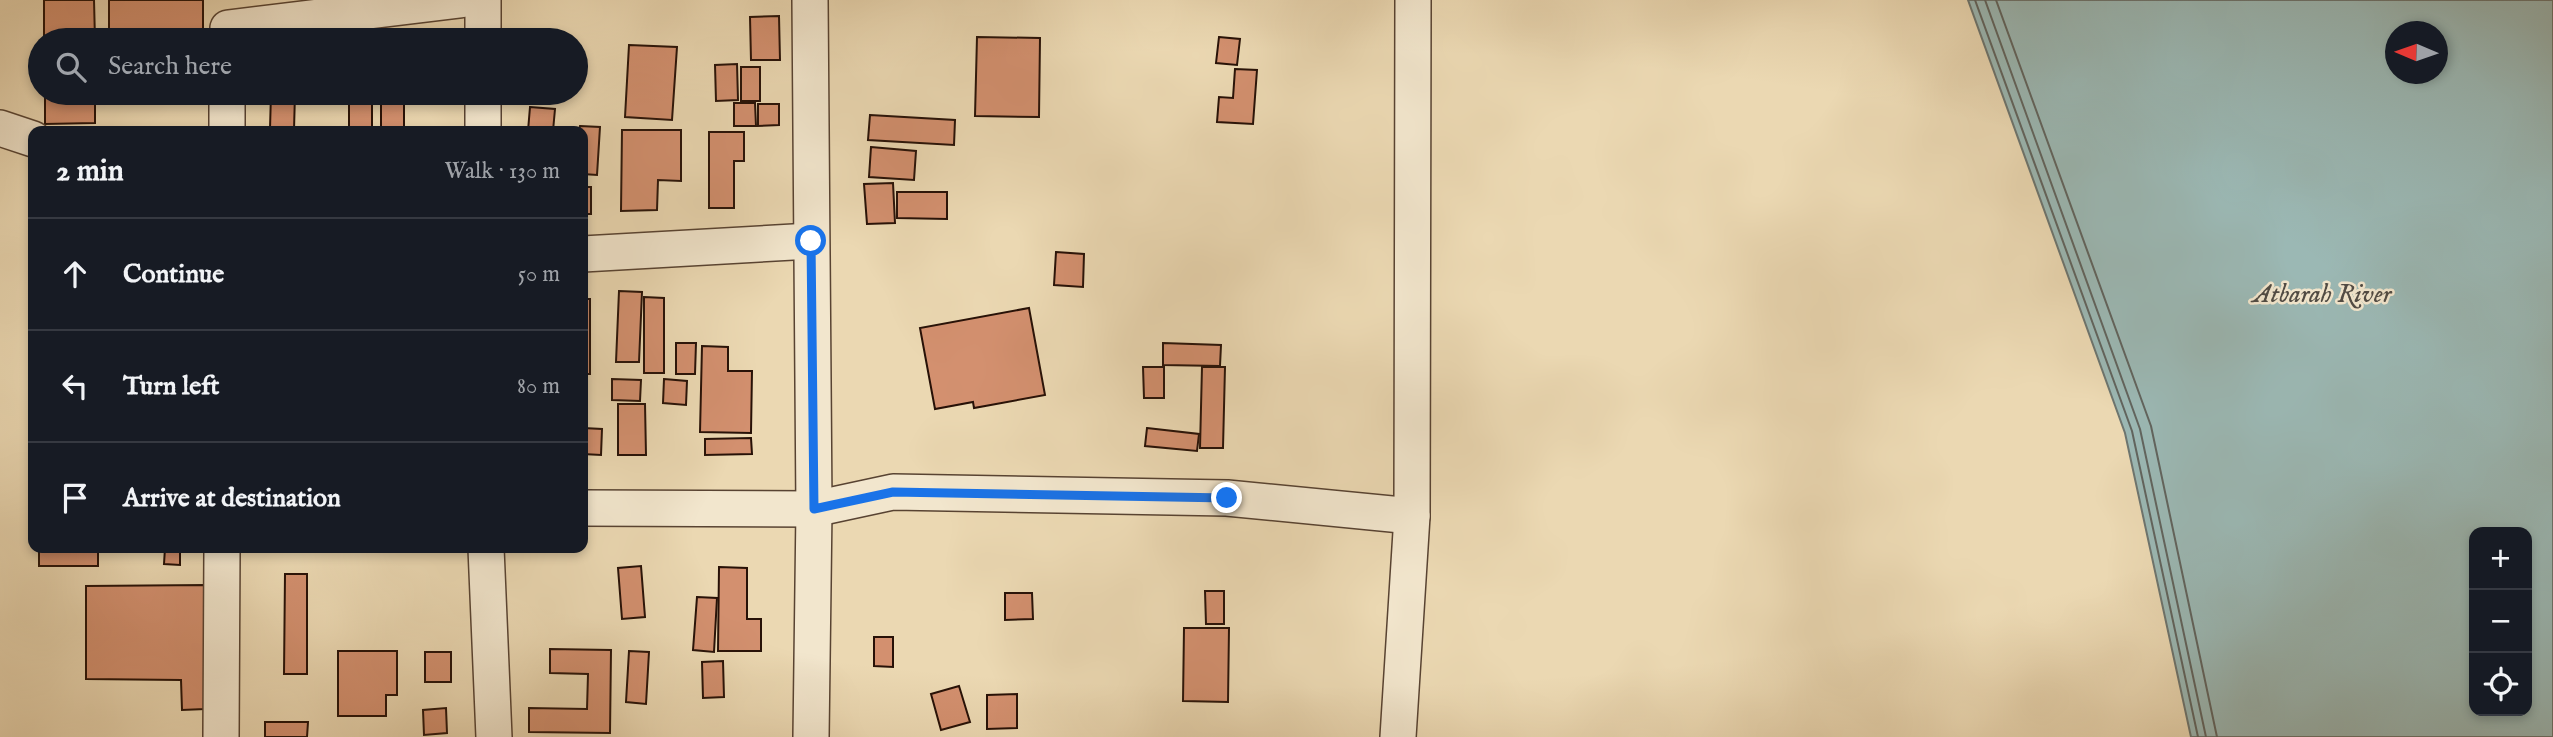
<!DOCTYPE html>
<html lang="en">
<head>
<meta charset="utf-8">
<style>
	:root { --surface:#171b24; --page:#242831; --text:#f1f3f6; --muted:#9ea1a6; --line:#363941 }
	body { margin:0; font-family:"IM FELL English",serif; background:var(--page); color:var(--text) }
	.controls { position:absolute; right:21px; bottom:21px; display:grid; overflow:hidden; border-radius:14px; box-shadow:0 4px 10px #0003 }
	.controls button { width:63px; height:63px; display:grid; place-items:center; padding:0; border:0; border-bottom:2px solid var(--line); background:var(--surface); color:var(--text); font:35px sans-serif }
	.compass { position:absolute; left:2385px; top:21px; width:63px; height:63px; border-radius:50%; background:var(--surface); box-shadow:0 4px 10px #0003; rotate:272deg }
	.stop { position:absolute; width:21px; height:21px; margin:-16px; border:5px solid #1a73e8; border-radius:50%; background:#fff }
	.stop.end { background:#1a73e8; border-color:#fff; box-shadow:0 2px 7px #0008 }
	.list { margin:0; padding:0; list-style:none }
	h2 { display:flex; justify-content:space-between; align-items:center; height:91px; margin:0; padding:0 28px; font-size:30px }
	h2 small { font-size:23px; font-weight:400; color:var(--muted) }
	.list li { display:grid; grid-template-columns:46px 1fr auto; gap:21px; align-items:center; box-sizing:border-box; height:112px; padding:0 28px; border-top:2px solid var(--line) }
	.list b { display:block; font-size:26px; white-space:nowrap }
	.list em { font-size:23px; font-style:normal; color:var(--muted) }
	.icon { flex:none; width:38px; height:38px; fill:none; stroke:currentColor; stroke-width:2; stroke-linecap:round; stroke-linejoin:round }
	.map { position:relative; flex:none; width:2553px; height:737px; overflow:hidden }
	.search { position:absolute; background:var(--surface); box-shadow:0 4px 10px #0003; left:28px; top:28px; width:560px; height:77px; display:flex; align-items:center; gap:18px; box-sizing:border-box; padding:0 24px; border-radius:38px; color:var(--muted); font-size:26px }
	.panel { position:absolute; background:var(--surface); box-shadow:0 4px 10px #0003; left:28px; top:126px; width:560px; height:427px; border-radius:14px }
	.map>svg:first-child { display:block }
	.water { fill:#9bb8b4; stroke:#6d756f; stroke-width:2; fill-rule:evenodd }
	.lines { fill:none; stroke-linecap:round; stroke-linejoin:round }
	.shore { stroke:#61645e; stroke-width:2 }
	.building { fill:#d3906f; stroke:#271107; stroke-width:2 }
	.minor-casing { stroke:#584332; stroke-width:38 }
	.minor { stroke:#f2e6cd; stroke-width:35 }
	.route { stroke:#1a73e8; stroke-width:9 }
	.labels { text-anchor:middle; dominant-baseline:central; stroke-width:5; stroke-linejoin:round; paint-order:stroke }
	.water-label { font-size:26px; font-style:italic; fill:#504b44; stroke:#f2e6cd }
</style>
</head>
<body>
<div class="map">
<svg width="2553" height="737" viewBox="0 0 2553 737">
	<rect width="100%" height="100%" fill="#ebd8b2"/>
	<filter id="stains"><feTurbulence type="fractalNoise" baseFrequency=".00286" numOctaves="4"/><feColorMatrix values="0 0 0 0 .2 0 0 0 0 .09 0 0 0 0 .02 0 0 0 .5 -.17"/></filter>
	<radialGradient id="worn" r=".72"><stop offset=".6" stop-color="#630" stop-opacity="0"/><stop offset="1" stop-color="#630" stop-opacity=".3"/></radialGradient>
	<!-- water -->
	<path class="water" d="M1968,0H2553V737H2191L2125,433ZM2396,32H2438V74H2396ZM2474,532H2527V711H2474Z"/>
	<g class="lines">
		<!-- shore -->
		<g class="shore">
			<polyline points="1975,0 2132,431 2198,737"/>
			<polyline points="1985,0 2140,429 2206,737"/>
			<polyline points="1996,0 2151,426 2217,737"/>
		</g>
	</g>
	<!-- building -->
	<g class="building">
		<polygon points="44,0 94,0 95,40 44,40"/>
		<rect x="109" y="0" width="94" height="40"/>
		<polygon points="779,16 780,60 751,60 750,17"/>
		<polygon points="543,32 544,40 527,40 526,34"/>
		<polygon points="977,37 1040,38 1039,117 975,116"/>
		<polygon points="1219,37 1240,39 1237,65 1216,63"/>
		<polygon points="629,45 677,47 672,120 625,117"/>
		<polygon points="737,64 738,100 716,101 715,65"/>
		<rect x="741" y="67" width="19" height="34"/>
		<polygon points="1235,69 1257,70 1253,124 1217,122 1219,97 1233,98"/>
		<polygon points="45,93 95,93 95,123 45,124"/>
		<rect x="109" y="93" width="93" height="2"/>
		<polygon points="271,93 295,93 294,130 270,129"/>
		<rect x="349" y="93" width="23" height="38"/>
		<rect x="381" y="93" width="23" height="38"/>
		<polygon points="734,103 755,103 756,126 734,126"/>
		<polygon points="758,104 779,104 779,125 758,126"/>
		<polygon points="530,107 555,109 553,131 528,131"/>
		<polygon points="870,115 955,120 954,145 868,140"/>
		<polygon points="580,126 600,127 597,175 583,174 583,131 579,131"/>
		<polygon points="622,130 681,130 681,181 658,180 657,210 621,211"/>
		<polygon points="709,132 744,132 744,161 734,161 734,208 709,208"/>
		<polygon points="871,147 916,151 914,180 869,177"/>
		<polygon points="893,183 895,223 867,224 864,184"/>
		<rect x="583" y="187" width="8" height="27"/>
		<polygon points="897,192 947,192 947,219 897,218"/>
		<polygon points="1056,252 1084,254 1083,287 1054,285"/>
		<polygon points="619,291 642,292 639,362 616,362"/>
		<polygon points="644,297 664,298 664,373 644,373"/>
		<rect x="583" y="299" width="7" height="75"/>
		<polygon points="1029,308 1045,395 974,408 973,402 935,409 920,328"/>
		<polygon points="676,343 696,343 695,374 676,374"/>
		<polygon points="1163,343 1221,345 1220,366 1163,365"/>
		<polygon points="702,346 728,347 728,371 752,371 751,433 700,432"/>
		<polygon points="1143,367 1164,367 1164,398 1144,398"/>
		<polygon points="1202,367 1225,367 1223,448 1200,448"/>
		<polygon points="612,379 641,380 640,401 612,400"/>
		<polygon points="664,379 687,381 686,405 663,403"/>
		<polygon points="618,404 645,404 646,455 618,455"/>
		<polygon points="583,428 602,429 601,455 583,454"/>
		<polygon points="1147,428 1199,434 1197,451 1145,446"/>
		<polygon points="751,438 752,454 705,455 705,439"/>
		<rect x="39" y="548" width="59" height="18"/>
		<polygon points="165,548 180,548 180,565 164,564"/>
		<polygon points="641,566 645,617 622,619 618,568"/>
		<polygon points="719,567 747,568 747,619 761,619 761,651 718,651"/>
		<polygon points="285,574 307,574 307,674 284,674"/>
		<polygon points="205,585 205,709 182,710 181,680 86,679 86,586"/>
		<polygon points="1205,591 1224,591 1224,624 1206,624"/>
		<polygon points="1005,593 1032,593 1033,619 1005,620"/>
		<polygon points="697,597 717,598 714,652 693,650"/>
		<polygon points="1184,628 1229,628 1228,702 1183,701"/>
		<polygon points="874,637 893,637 893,667 874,666"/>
		<polygon points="550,649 611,650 610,733 529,732 529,708 587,709 588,674 550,673"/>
		<polygon points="338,651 397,651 397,695 386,695 386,716 338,716"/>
		<polygon points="629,651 649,652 646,704 626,702"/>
		<rect x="425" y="652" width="26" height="30"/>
		<polygon points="723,661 724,697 703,698 702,662"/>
		<polygon points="959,686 970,722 941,730 931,694"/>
		<polygon points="1017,694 1017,728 987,729 987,695"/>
		<polygon points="446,708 447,733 424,735 423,710"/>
		<polygon points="265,722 308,722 307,737 265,737"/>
	</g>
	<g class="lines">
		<defs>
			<g id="minor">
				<polyline points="810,0 814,509 811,737"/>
				<polyline points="228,28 460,0"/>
				<polyline points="483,40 483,0"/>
				<polyline points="0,128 33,139"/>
				<polyline points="227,131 227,93"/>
				<polyline points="483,131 483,93"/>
				<polyline points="583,254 811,241"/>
				<polyline points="583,508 814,509 893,492 1227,498 1412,516"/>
				<polyline points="486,548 494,737"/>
				<polyline points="221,737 222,548"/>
				<polyline points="1398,737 1412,516 1413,0"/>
			</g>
		</defs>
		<!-- minor casing -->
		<use href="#minor" class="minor-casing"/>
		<!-- minor -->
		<use href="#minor" class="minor"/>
	</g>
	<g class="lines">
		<!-- route -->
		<polyline class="route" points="811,241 814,509 893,492 1227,498"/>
	</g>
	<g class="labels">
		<!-- water labels -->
		<g class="water-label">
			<text x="2322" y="294">Atbarah River</text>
		</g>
	</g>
	<rect width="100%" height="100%" filter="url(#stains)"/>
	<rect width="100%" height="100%" fill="url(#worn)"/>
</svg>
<div class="controls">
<button>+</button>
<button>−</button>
<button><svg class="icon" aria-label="locate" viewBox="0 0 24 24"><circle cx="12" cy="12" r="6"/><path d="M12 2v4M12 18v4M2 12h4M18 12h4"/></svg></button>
</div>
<svg class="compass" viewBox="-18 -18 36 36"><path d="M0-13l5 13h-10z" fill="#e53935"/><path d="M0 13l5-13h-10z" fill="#9ea1a6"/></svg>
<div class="stop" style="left:811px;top:241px"></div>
<div class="stop end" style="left:1227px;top:498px"></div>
<div class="search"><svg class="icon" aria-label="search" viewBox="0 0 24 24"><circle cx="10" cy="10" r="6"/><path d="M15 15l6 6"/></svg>Search here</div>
<section class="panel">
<h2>2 min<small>Walk · 130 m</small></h2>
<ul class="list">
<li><svg class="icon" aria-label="ahead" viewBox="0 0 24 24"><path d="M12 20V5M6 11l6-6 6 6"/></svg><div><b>Continue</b></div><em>50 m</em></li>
<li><svg class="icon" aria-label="left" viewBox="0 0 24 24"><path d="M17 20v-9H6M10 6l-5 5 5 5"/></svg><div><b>Turn left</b></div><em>80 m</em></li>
<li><svg class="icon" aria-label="arrive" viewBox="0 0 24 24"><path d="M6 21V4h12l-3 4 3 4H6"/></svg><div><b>Arrive at destination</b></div></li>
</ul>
</section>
</div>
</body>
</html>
